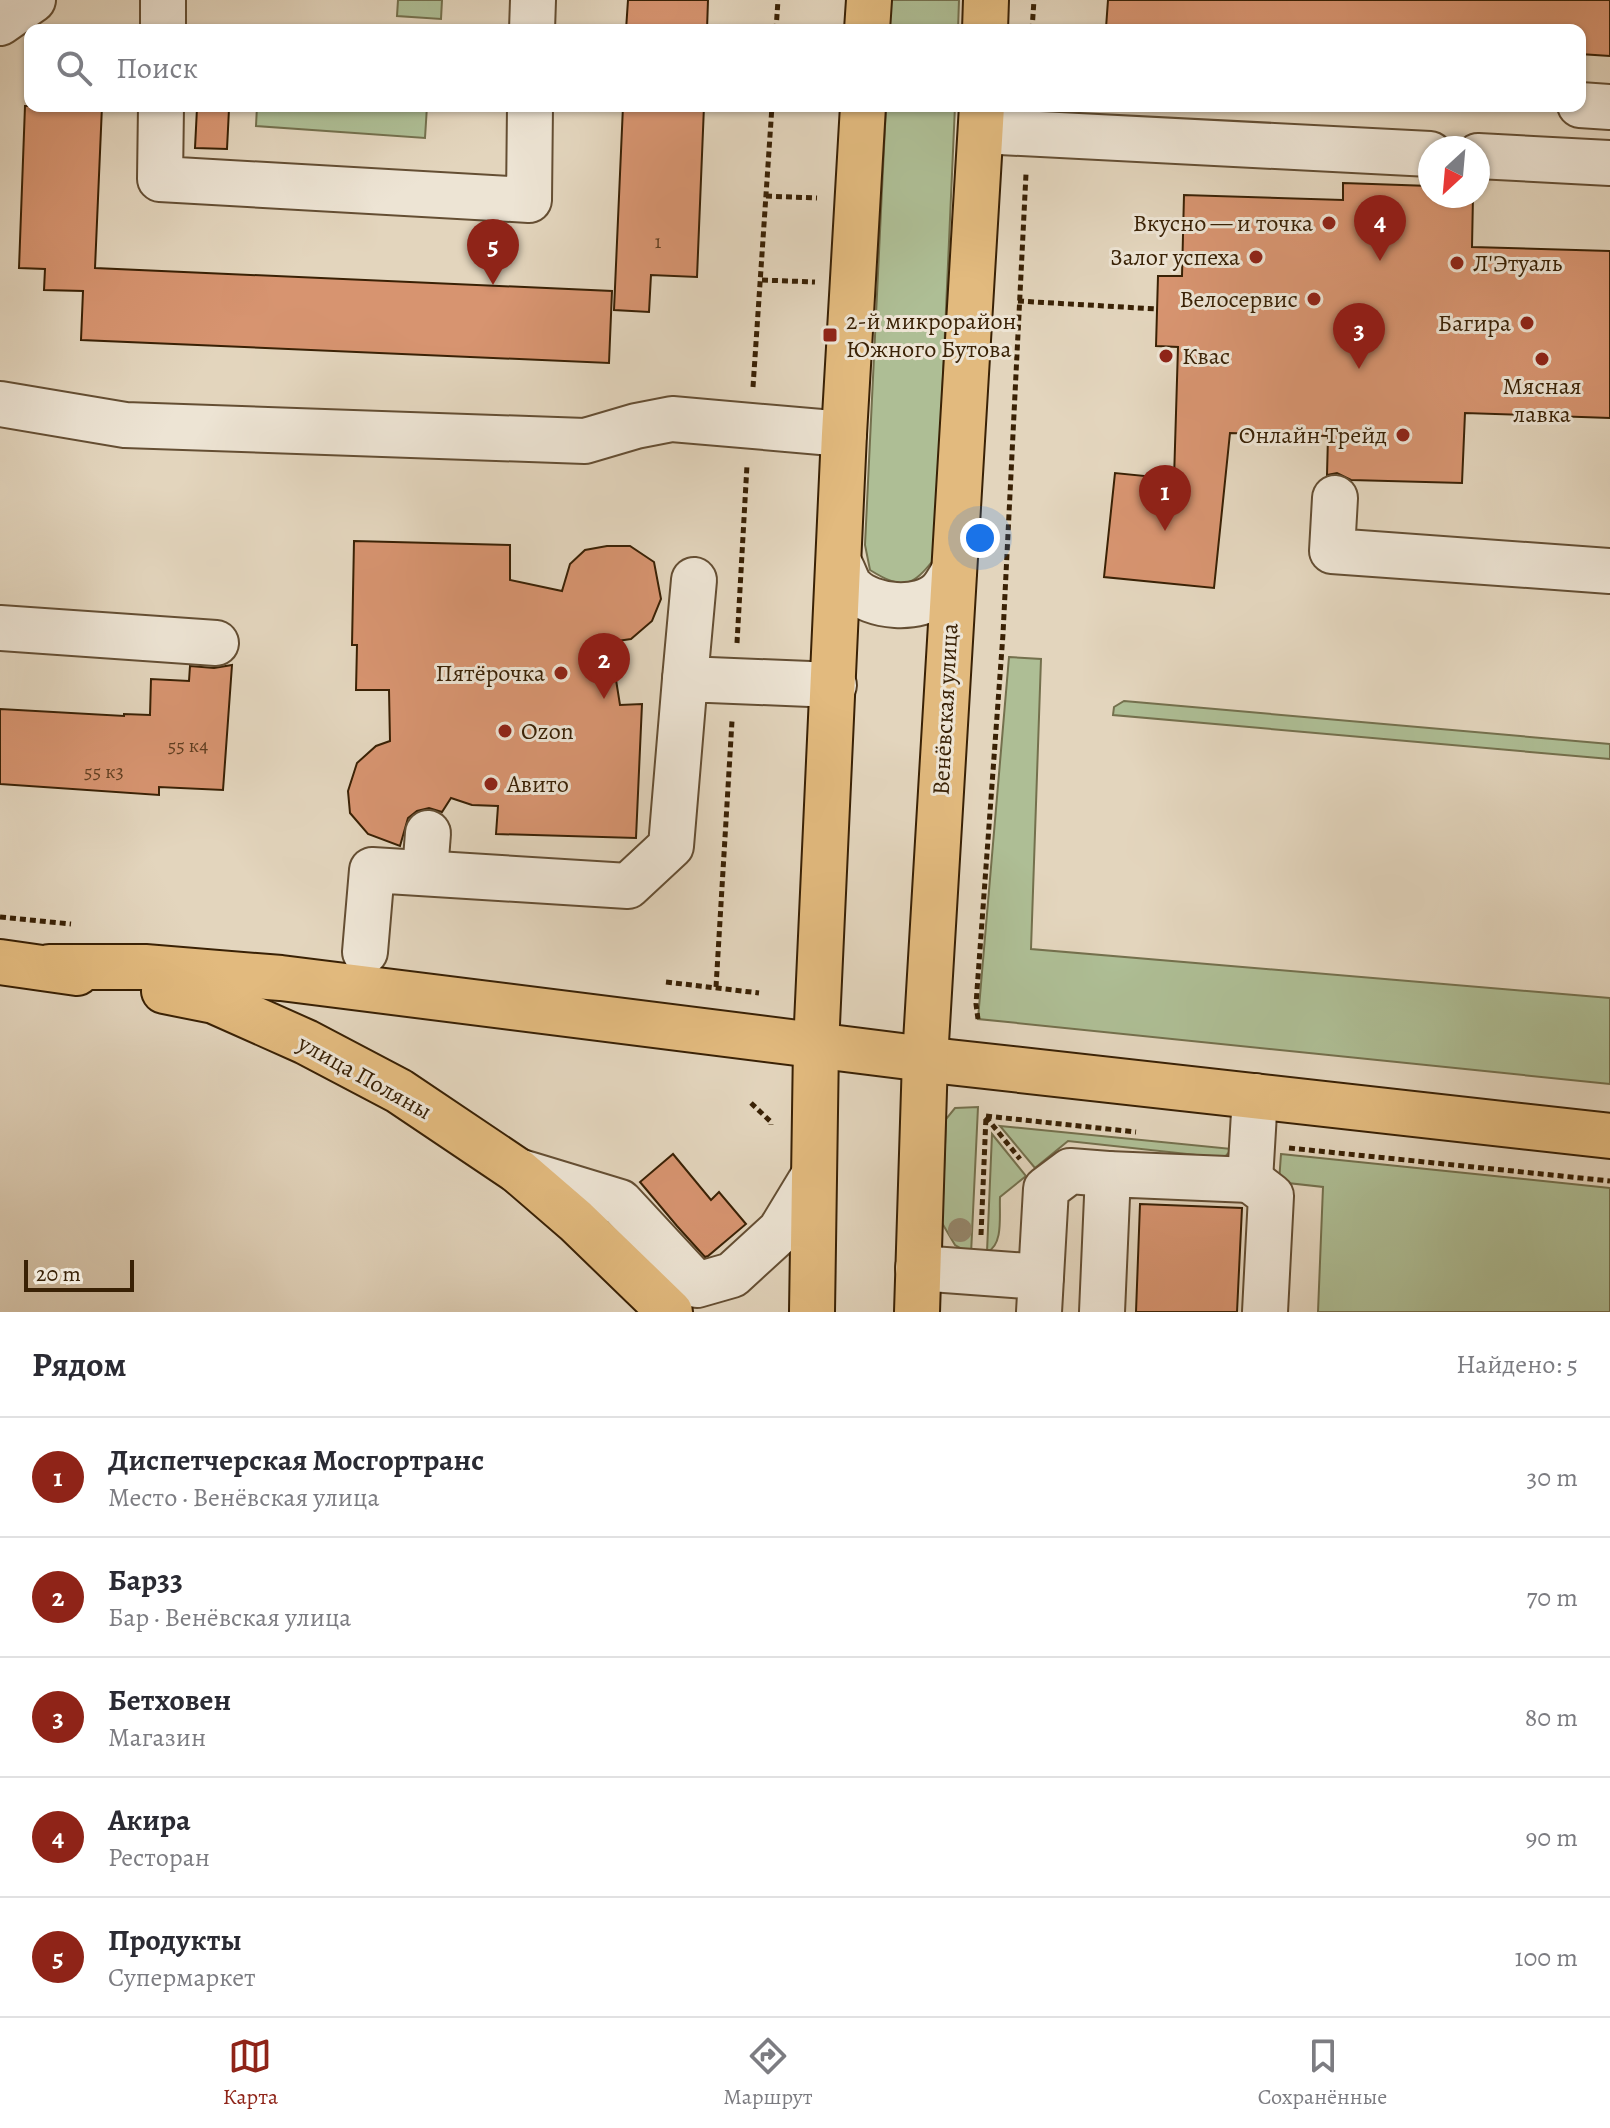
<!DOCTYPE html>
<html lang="ru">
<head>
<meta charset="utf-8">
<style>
	:root { --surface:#fff; --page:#f2f2f3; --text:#2b2b33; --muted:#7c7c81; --line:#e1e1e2; --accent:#8f2418 }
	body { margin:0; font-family:Alegreya,serif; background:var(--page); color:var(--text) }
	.compass { position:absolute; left:1418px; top:136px; width:72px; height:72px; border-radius:50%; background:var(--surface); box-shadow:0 2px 6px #0004; rotate:206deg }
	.scale { position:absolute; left:24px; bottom:20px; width:110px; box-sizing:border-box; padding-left:8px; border:4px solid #392105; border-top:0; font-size:22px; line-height:28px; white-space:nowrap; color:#392105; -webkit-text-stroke:6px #ede4d4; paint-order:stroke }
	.you { position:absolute; left:980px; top:538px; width:28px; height:28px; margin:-20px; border:6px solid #fff; border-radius:50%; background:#1a73e8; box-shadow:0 0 0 12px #1a73e833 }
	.badge { display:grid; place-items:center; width:52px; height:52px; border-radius:50%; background:var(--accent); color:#fff; font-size:26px; font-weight:700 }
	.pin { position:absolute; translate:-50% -66px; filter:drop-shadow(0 2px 4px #0008) }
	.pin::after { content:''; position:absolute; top:42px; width:28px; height:24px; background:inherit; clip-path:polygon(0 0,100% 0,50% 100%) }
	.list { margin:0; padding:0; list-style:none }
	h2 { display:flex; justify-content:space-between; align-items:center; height:104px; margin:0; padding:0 32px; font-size:34px }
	h2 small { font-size:26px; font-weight:400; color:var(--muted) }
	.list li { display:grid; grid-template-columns:52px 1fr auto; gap:24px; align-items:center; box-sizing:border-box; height:120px; padding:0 32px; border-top:2px solid var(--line) }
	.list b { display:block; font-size:30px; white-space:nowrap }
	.list p { margin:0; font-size:26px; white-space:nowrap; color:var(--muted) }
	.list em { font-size:26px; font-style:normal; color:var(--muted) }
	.icon { flex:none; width:44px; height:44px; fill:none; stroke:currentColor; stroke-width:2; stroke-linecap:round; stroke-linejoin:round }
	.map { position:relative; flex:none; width:1610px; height:1312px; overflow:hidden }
	.search { position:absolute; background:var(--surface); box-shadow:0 2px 6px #0004; left:24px; right:24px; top:24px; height:88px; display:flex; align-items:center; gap:20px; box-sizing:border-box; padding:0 28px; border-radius:16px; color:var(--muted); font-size:30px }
	.sheet { height:704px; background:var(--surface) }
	nav { display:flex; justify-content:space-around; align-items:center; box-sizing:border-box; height:112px; border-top:2px solid var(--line); background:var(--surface); font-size:22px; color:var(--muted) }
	nav a { display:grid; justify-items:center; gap:4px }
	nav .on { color:var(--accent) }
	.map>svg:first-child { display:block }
	.green { fill:#aebe95; stroke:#74704d; stroke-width:2 }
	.building { fill:#d79470; stroke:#392105; stroke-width:2 }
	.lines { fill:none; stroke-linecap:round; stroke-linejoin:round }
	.minor-casing { stroke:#644e33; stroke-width:48 }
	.major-casing { stroke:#392105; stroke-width:48 }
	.path { stroke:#392105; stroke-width:5; stroke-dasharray:6 4; stroke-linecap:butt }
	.minor { stroke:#ede4d4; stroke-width:44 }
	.major { stroke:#e2ba7e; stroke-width:44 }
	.tree { fill:#95876c }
	.poi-dot { fill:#8f2418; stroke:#ede4d4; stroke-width:3 }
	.labels { text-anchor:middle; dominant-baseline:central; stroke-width:6; stroke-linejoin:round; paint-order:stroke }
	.number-label { font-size:20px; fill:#603e20 }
	.poi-label { font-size:24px; fill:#392105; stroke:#ede4d4; text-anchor:end }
	.street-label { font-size:24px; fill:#392105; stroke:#ede4d4 }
</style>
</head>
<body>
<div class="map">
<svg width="1610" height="1312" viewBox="0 0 1610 1312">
	<rect width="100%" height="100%" fill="#e3d5bd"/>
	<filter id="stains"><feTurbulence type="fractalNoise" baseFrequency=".0025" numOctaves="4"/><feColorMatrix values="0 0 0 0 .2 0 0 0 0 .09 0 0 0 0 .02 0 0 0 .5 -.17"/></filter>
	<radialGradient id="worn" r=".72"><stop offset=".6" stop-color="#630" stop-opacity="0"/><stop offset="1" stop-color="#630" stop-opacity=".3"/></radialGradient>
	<!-- green -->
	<g class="green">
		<polygon points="398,0 442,0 441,19 397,16"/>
		<polygon points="891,0 959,0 958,30 889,30"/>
		<polygon points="257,106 427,106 425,138 256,126"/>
		<path d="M886,106H955L935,558C912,587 904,591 870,570L865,545Z"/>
		<polygon points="1009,657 1041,659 1031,949 1610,998 1610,1084 978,1019"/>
		<polygon points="1124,701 1610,744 1610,759 1113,715 1114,707"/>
		<polygon points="978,1107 971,1254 955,1245 942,1223 946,1119 955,1108"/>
		<polygon points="1000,1126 1232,1149 1224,1158 1068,1141 1035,1168"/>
		<path d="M992,1134L1026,1176L1000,1197C999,1214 1004,1245 987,1252Z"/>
		<polygon points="1281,1154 1610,1188 1610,1312 1318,1312 1323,1187 1279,1182"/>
	</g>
	<!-- building -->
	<g class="building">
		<polygon points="628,0 708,0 707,30 626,30"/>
		<polygon points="1108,0 1610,0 1610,56 1580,54 1580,30 1145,30 1106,28"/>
		<polygon points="25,106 102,106 95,268 612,291 609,363 81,340 83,291 44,290 45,269 19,268"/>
		<polygon points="623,106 704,106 697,277 651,275 649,312 614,310"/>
		<polygon points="197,108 229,109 227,149 195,148"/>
		<polygon points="1343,183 1430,186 1430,196 1473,196 1472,247 1610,251 1610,418 1465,413 1462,483 1351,480 1337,473 1327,475 1328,436 1230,433 1214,588 1104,577 1115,473 1174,479 1178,347 1156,346 1158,276 1182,276 1184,195 1343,200"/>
		<polygon points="354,541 510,545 510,580 562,591 570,564 585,550 607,546 630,546 654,562 661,599 652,621 631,639 610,642 620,705 642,704 636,838 496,834 498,806 472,805 451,798 442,812 429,808 417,811 408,818 400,846 368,834 350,813 348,791 357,763 376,746 390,741 389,690 356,690 357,645 352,645"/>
		<polygon points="232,665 223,790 159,787 159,795 0,784 0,709 124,716 124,714 150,715 151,679 189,681 190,666 214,668"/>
		<polygon points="673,1154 711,1200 719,1192 746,1224 708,1256 705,1257 677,1226 640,1182"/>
		<polygon points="1140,1204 1242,1208 1237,1312 1136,1312"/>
	</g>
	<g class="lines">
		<defs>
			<g id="minor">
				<polyline points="0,23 33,0"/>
				<polyline points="163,30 163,0"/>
				<polyline points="532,30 533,0"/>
				<polyline points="1580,105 1610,107"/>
				<polyline points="161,106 160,179 529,200 530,106"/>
				<polyline points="981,131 1430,154"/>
				<polyline points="1478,156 1610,163"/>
				<polyline points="0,404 125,425 585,441 636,426 672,419 844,434"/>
				<polyline points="1335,498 1332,551 1610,571"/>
				<path d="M840,565C844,572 847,583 852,588C871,608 920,612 940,592C946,586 950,577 954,571"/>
				<polyline points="0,628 216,643"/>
				<polyline points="685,679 694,580"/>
				<polyline points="425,872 428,833"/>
				<polyline points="365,952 372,870 628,886 671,846 685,679 834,685"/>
				<polyline points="518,1171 620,1202 697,1285 732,1275 780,1231 814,1175"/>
				<polyline points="1250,1180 1271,1196 1265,1312"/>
				<polyline points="918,1268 1041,1277"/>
				<polyline points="1039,1312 1046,1189 1070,1171 1108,1174"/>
				<polyline points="1102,1312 1108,1174 1250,1180 1255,1096"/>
			</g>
			<g id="major">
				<polyline points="867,30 869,0"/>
				<polyline points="985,30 986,0"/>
				<polyline points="0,962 77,973"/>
				<polyline points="49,967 145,967 281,978 949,1062 1610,1136"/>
				<polyline points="164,991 214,1001 306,1042 399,1091 518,1171 576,1221 670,1312"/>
				<polyline points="812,1312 816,1046 844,434 863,106"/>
				<polyline points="917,1312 925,1059 982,106"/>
			</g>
		</defs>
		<!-- minor casing -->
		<use href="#minor" class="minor-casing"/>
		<!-- major casing -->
		<use href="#major" class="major-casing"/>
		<!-- path -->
		<g class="path">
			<polyline points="776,30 778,0"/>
			<polyline points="1032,30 1034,0"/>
			<polyline points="766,196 817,198"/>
			<polyline points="762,280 815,282"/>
			<polyline points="1018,301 1157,309"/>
			<polyline points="753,387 772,106"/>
			<polyline points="737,643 747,465"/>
			<polyline points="0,917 71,924"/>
			<polyline points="666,982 759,993"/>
			<polyline points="716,987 732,721"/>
			<polyline points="978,1019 976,1004 1003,634 1026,174"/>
			<polyline points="751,1103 771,1122 771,1125"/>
			<polyline points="986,1116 1136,1132"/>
			<polyline points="986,1117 1020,1159"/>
			<polyline points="1289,1148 1610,1181"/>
			<polyline points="981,1235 986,1116"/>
		</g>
		<!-- minor -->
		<use href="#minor" class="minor"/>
		<!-- major -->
		<use href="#major" class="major"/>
	</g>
	<!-- trees -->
	<circle class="tree" cx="960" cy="1230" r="12"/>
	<!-- markers -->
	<g class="poi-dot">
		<circle cx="1329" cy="223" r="8"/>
		<circle cx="1256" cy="257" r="8"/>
		<circle cx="1457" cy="263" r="8"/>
		<circle cx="1314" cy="299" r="8"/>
		<circle cx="1527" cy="323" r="8"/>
		<rect x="822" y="327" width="16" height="16" rx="4"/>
		<circle cx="1166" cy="356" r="8"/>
		<circle cx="1542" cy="359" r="8"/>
		<circle cx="1403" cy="435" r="8"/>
		<circle cx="561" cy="673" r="8"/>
		<circle cx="505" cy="731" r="8"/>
		<circle cx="491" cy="784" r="8"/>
	</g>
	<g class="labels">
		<!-- number labels -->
		<g class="number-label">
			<text x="658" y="241">1</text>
			<text x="188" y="745">55 к4</text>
			<text x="104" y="771">55 к3</text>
		</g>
		<!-- poi labels -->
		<g class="poi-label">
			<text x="1313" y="223">Вкусно — и точка</text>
			<text x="1240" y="257">Залог успеха</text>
			<text x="1473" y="263" text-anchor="start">Л'Этуаль</text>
			<text x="1298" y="299">Велосервис</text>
			<text x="846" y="321" text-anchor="start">2-й микрорайон<tspan x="846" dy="28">Южного Бутова</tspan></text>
			<text x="1511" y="323">Багира</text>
			<text x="1182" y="356" text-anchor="start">Квас</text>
			<text x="1542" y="386" text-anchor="middle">Мясная<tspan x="1542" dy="28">лавка</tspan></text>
			<text x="1387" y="435">Онлайн Трейд</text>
			<text x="545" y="673">Пятёрочка</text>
			<text x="521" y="731" text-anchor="start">Ozon</text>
			<text x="507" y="784" text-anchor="start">Авито</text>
		</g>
		<!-- street labels -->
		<g class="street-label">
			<text transform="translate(945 709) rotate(-87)">Венёвская улица</text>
			<text transform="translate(365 1077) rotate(29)">улица Поляны</text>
		</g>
	</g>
	<rect width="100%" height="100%" filter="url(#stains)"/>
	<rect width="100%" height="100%" fill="url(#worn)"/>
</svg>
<svg class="compass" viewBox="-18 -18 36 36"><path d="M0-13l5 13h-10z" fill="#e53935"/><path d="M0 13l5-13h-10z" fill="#7c7c81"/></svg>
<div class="scale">20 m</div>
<div class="you"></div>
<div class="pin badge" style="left:1165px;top:531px">1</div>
<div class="pin badge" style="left:604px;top:699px">2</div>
<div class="pin badge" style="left:1359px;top:369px">3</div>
<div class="pin badge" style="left:1380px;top:261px">4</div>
<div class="pin badge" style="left:493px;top:285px">5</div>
<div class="search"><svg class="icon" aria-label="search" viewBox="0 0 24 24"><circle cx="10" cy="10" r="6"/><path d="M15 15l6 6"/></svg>Поиск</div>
</div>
<section class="sheet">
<h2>Рядом<small>Найдено: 5</small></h2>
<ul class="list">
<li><span class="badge">1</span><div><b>Диспетчерская Мосгортранс</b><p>Место · Венёвская улица</p></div><em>30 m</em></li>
<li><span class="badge">2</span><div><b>Бар33</b><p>Бар · Венёвская улица</p></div><em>70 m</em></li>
<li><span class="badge">3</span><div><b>Бетховен</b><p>Магазин</p></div><em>80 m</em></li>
<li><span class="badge">4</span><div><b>Акира</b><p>Ресторан</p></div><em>90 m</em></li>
<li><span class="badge">5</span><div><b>Продукты</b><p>Супермаркет</p></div><em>100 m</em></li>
</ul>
</section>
<nav>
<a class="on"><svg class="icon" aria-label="map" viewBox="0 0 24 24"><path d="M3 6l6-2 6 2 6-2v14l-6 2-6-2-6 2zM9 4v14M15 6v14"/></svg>Карта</a>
<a><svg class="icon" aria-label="directions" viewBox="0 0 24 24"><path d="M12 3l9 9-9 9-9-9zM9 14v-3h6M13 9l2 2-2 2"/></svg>Маршрут</a>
<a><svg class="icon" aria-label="saved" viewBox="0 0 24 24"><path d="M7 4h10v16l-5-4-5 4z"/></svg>Сохранённые</a>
</nav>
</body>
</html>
